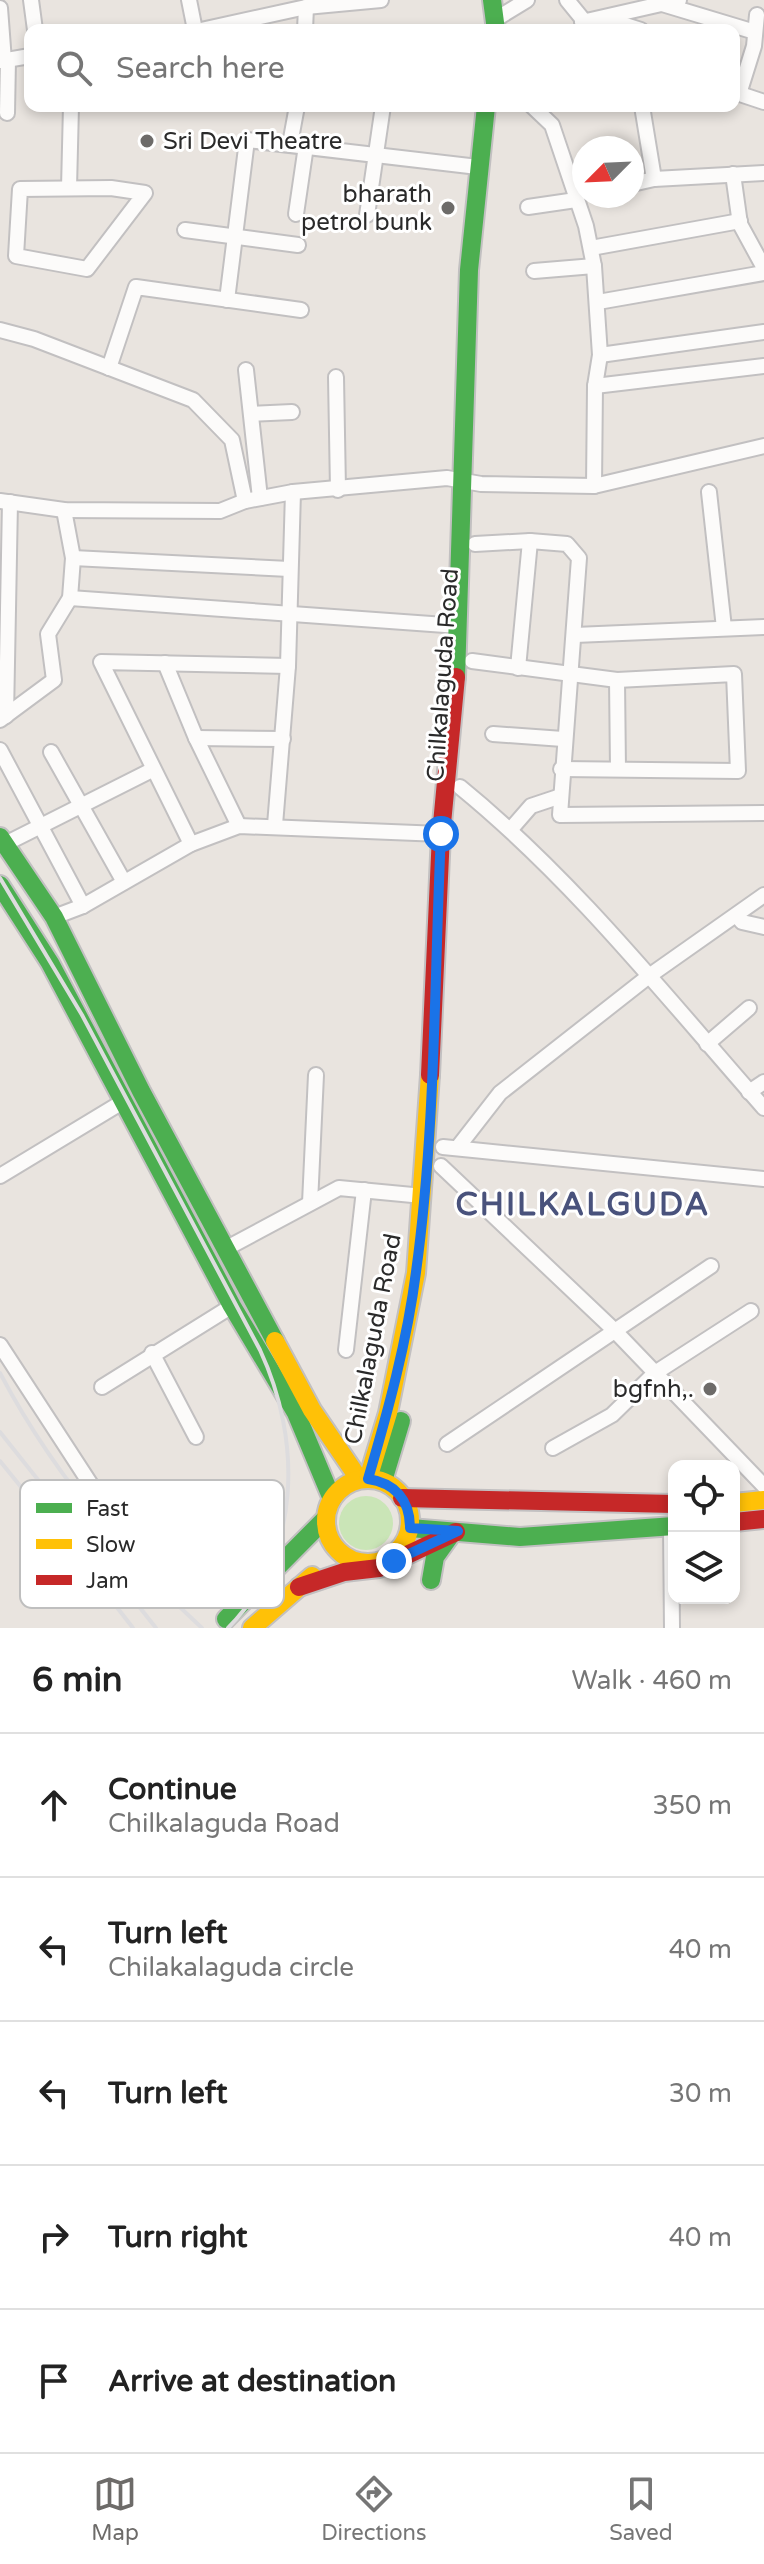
<!DOCTYPE html>
<html lang="en">
<head>
<meta charset="utf-8">
<style>
	:root { --surface:#fff; --page:#f2f2f2; --text:#222; --muted:#767676; --line:#e0e0e0; --accent:#6d6b69 }
	body { margin:0; font-family:"Varela Round",sans-serif; background:var(--page); color:var(--text) }
	.controls { position:absolute; right:24px; bottom:24px; display:grid; overflow:hidden; border-radius:16px; box-shadow:0 4px 12px #0003 }
	.controls button { width:72px; height:72px; display:grid; place-items:center; padding:0; border:0; border-bottom:2px solid var(--line); background:var(--surface); color:var(--text); font:40px sans-serif }
	.compass { position:absolute; left:572px; top:136px; width:72px; height:72px; border-radius:50%; background:var(--surface); box-shadow:0 4px 12px #0003; rotate:246deg }
	.stop { position:absolute; width:24px; height:24px; margin:-18px; border:6px solid #1a73e8; border-radius:50%; background:#fff }
	.stop.end { background:#1a73e8; border-color:#fff; box-shadow:0 2px 8px #0008 }
	.list { margin:0; padding:0; list-style:none }
	h2 { display:flex; justify-content:space-between; align-items:center; height:104px; margin:0; padding:0 32px; font-size:34px }
	h2 small { font-size:26px; font-weight:400; color:var(--muted) }
	.list li { display:grid; grid-template-columns:52px 1fr auto; gap:24px; align-items:center; box-sizing:border-box; height:144px; padding:0 32px; border-top:2px solid var(--line) }
	.list b { display:block; font-size:30px; white-space:nowrap }
	.list p { margin:0; font-size:26px; white-space:nowrap; color:var(--muted) }
	.list em { font-size:26px; font-style:normal; color:var(--muted) }
	.icon { flex:none; width:44px; height:44px; fill:none; stroke:currentColor; stroke-width:2; stroke-linecap:round; stroke-linejoin:round }
	.map { position:relative; flex:none; width:764px; height:1628px; overflow:hidden }
	.search { position:absolute; background:var(--surface); box-shadow:0 4px 12px #0003; left:24px; right:24px; top:24px; height:88px; display:flex; align-items:center; gap:20px; box-sizing:border-box; padding:0 28px; border-radius:16px; color:var(--muted); font-size:30px }
	.sheet { height:824px; background:var(--surface) }
	nav { display:flex; justify-content:space-around; align-items:center; box-sizing:border-box; height:112px; border-top:2px solid var(--line); background:var(--surface); font-size:22px; color:var(--muted) }
	nav a { display:grid; justify-items:center; gap:4px }
	nav .on { color:var(--accent) }
	.map>svg:first-child { display:block }
	.green { fill:#cae5b7 }
	.lines { fill:none; stroke-linecap:round; stroke-linejoin:round }
	.street-casing { stroke:#c2c0c1; stroke-width:18 }
	.fast-casing { stroke:#c2c0c1; stroke-width:22 }
	.slow-casing { stroke:#c2c0c1; stroke-width:22 }
	.jam-casing { stroke:#c2c0c1; stroke-width:22 }
	.street { stroke:#fcfbfa; stroke-width:14 }
	.fast { stroke:#4caf50; stroke-width:18 }
	.slow { stroke:#ffc107; stroke-width:18 }
	.jam { stroke:#c62828; stroke-width:18 }
	.rail { stroke:#dddcde; stroke-width:4 }
	.route { stroke:#1a73e8; stroke-width:10 }
	.poi-dot { fill:#6d6b69; stroke:#fff; stroke-width:3 }
	.labels { text-anchor:middle; dominant-baseline:central; stroke-width:6; stroke-linejoin:round; paint-order:stroke }
	.poi-label { font-size:24px; fill:#2a2a2a; stroke:#fff; text-anchor:end }
	.street-label { font-size:24px; fill:#2a2a2a; stroke:#fff }
	.district-label { font-size:32px; font-weight:bold; letter-spacing:2px; fill:#49527c; stroke:#fff }
	.key { fill:#fff; stroke:#bfbfbf; stroke-width:2 }
	.key-label { font-size:22px; fill:#2a2a2a }
</style>
</head>
<body>
<div class="map">
<svg width="764" height="1628" viewBox="0 0 764 1628">
	<rect width="100%" height="100%" fill="#e9e4df"/>
	<!-- green -->
	<circle class="green" cx="366" cy="1523" r="27"/>
	<g class="lines">
		<defs>
			<g id="street">
				<polyline points="31,0 35,30"/>
				<polyline points="189,0 195,30"/>
				<polyline points="567,0 589,27"/>
				<polyline points="662,4 755,32"/>
				<polyline points="0,8 4,61"/>
				<polyline points="603,18 641,30"/>
				<polyline points="496,19 527,0"/>
				<polyline points="582,22 679,0"/>
				<polyline points="201,30 306,7 381,0"/>
				<polyline points="305,30 306,7"/>
				<polyline points="0,61 30,56"/>
				<polyline points="734,92 764,102"/>
				<polyline points="739,94 754,46 757,15"/>
				<polyline points="532,106 552,125 586,226 594,266 600,355 595,386 594,486"/>
				<polyline points="642,106 654,179"/>
				<polyline points="7,113 8,60"/>
				<polyline points="290,144 297,106"/>
				<polyline points="733,174 740,224 764,268"/>
				<polyline points="632,184 654,179 764,173"/>
				<polyline points="69,188 71,106"/>
				<polygon points="111,188 145,193 87,269 16,256 20,189"/>
				<polyline points="528,207 576,200"/>
				<polyline points="296,214 306,146"/>
				<polyline points="367,215 383,106"/>
				<polyline points="185,230 298,245"/>
				<polyline points="591,248 740,221"/>
				<polyline points="534,271 594,266"/>
				<polyline points="227,300 247,140 478,167"/>
				<polyline points="598,302 764,273"/>
				<polyline points="0,330 34,339 193,400 232,440 245,501"/>
				<polyline points="600,355 764,332"/>
				<polyline points="109,368 136,287 301,310"/>
				<polyline points="246,370 260,498"/>
				<polyline points="336,377 338,490"/>
				<polyline points="595,386 764,366"/>
				<polyline points="251,414 292,412"/>
				<polyline points="709,492 724,628"/>
				<polyline points="0,501 64,510 220,511 245,501 293,492 447,478 481,484 594,486 764,446"/>
				<polyline points="475,544 530,541 567,544 579,558 560,815 764,813"/>
				<polyline points="73,558 289,569"/>
				<polyline points="70,598 459,626"/>
				<polyline points="575,635 764,627"/>
				<polyline points="472,661 617,680 734,674 738,771 561,769"/>
				<polyline points="165,663 196,738 239,826"/>
				<polyline points="518,668 530,541"/>
				<polyline points="617,680 618,769"/>
				<polyline points="6,716 10,502"/>
				<polyline points="0,720 54,680 48,634 70,598 73,558 64,510"/>
				<polyline points="493,734 563,739"/>
				<polyline points="196,738 283,739"/>
				<polyline points="0,750 83,906"/>
				<polyline points="51,752 124,882"/>
				<path d="M460,787C574,880 667,998 764,1108"/>
				<polyline points="275,825 288,666 293,492"/>
				<polyline points="511,829 531,806 561,796"/>
				<polyline points="5,844 152,770"/>
				<polyline points="191,844 101,662 288,666"/>
				<polyline points="737,916 742,922 764,927"/>
				<polyline points="54,917 83,906 191,844 239,826 441,834"/>
				<polyline points="707,1044 749,1008"/>
				<polyline points="749,1092 764,1082"/>
				<polyline points="443,1147 764,1179"/>
				<polyline points="458,1147 500,1093 649,976 764,895"/>
				<polyline points="441,1166 613,1329 764,1486"/>
				<polyline points="0,1176 124,1101"/>
				<polyline points="310,1203 316,1075"/>
				<polyline points="227,1248 339,1188 423,1196"/>
				<polyline points="0,1345 97,1494"/>
				<polyline points="346,1350 364,1190"/>
				<polyline points="152,1353 196,1437"/>
				<polyline points="102,1387 232,1306"/>
				<polyline points="447,1444 711,1266"/>
				<polyline points="553,1448 612,1415 655,1373 751,1311"/>
				<polyline points="671,1526 672,1628"/>
			</g>
			<g id="fast">
				<polyline points="492,0 496,30"/>
				<polyline points="456,677 469,270 486,106"/>
				<polyline points="0,837 54,917 141,1091 275,1341"/>
				<polyline points="0,885 50,963 232,1306 296,1413 332,1499"/>
				<polyline points="383,1481 401,1421"/>
				<polyline points="410,1528 520,1537 674,1526"/>
				<polyline points="431,1580 435,1557 450,1536"/>
				<polyline points="226,1619 325,1519"/>
			</g>
			<g id="slow">
				<polyline points="275,1341 312,1410 359,1479"/>
				<circle cx="368" cy="1521" r="42"/>
				<polyline points="368,1479 388,1413 416,1273 430,1075"/>
				<polyline points="734,1503 764,1500"/>
				<polyline points="252,1628 312,1576"/>
			</g>
			<g id="jam">
				<polyline points="430,1075 441,834 456,677"/>
				<polyline points="402,1498 674,1504"/>
				<polyline points="734,1522 764,1519"/>
				<polyline points="299,1587 344,1572 379,1568 456,1532"/>
			</g>
		</defs>
		<!-- street casing -->
		<use href="#street" class="street-casing"/>
		<!-- fast casing -->
		<use href="#fast" class="fast-casing"/>
		<!-- slow casing -->
		<use href="#slow" class="slow-casing"/>
		<!-- jam casing -->
		<use href="#jam" class="jam-casing"/>
		<!-- street -->
		<use href="#street" class="street"/>
		<!-- fast -->
		<use href="#fast" class="fast"/>
		<!-- slow -->
		<use href="#slow" class="slow"/>
		<!-- jam -->
		<use href="#jam" class="jam"/>
		<!-- rail -->
		<g class="rail">
			<path d="M0,878L82,1015L260,1350C302,1440 302,1553 228,1628"/>
			<path d="M0,1373C51,1470 121,1554 202,1628"/>
			<polyline points="0,1432 66,1515"/>
			<polyline points="0,1461 51,1524"/>
			<polyline points="65,1497 123,1567"/>
			<polyline points="51,1509 101,1572"/>
			<polyline points="99,1556 156,1628"/>
			<polyline points="84,1565 133,1628"/>
		</g>
	</g>
	<g class="lines">
		<!-- route -->
		<path class="route" d="M394,1561L458,1531L410,1528C410,1500 395,1483 368,1479C388,1411 407,1342 416,1272C436,1127 434,980 441,834"/>
	</g>
	<!-- markers -->
	<g class="poi-dot">
		<circle cx="147" cy="141" r="8"/>
		<circle cx="448" cy="208" r="8"/>
		<circle cx="710" cy="1389" r="8"/>
	</g>
	<g class="labels">
		<!-- poi labels -->
		<g class="poi-label">
			<text x="163" y="141" text-anchor="start">Sri Devi Theatre</text>
			<text x="432" y="194">bharath<tspan x="432" dy="28">petrol bunk</tspan></text>
			<text x="694" y="1389">bgfnh,.</text>
		</g>
		<!-- street labels -->
		<g class="street-label">
			<text transform="translate(443 675) rotate(-86)">Chilkalaguda Road</text>
			<text transform="translate(373 1339) rotate(-79)">Chilkalaguda Road</text>
		</g>
		<!-- district labels -->
		<g class="district-label">
			<text x="583" y="1205">CHILKALGUDA</text>
		</g>
	</g>
	<!-- legend -->
	<rect x="20" y="1480" width="264" height="128" rx="12" class="key"/>
	<rect x="36" y="1503" width="36" height="10" fill="#4caf50"/>
	<rect x="36" y="1539" width="36" height="10" fill="#ffc107"/>
	<rect x="36" y="1575" width="36" height="10" fill="#c62828"/>
	<g class="key-label">
		<text x="86" y="1516">Fast</text>
		<text x="86" y="1552">Slow</text>
		<text x="86" y="1588">Jam</text>
	</g>
</svg>
<div class="controls">
<button><svg class="icon" aria-label="locate" viewBox="0 0 24 24"><circle cx="12" cy="12" r="6"/><path d="M12 2v4M12 18v4M2 12h4M18 12h4"/></svg></button>
<button><svg class="icon" aria-label="layers" viewBox="0 0 24 24"><path d="M12 4l9 5-9 5-9-5zM3 14l9 5 9-5"/></svg></button>
</div>
<svg class="compass" viewBox="-18 -18 36 36"><path d="M0-13l5 13h-10z" fill="#e53935"/><path d="M0 13l5-13h-10z" fill="#767676"/></svg>
<div class="stop" style="left:441px;top:834px"></div>
<div class="stop end" style="left:394px;top:1561px"></div>
<div class="search"><svg class="icon" aria-label="search" viewBox="0 0 24 24"><circle cx="10" cy="10" r="6"/><path d="M15 15l6 6"/></svg>Search here</div>
</div>
<section class="sheet">
<h2>6 min<small>Walk · 460 m</small></h2>
<ul class="list">
<li><svg class="icon" aria-label="ahead" viewBox="0 0 24 24"><path d="M12 20V5M6 11l6-6 6 6"/></svg><div><b>Continue</b><p>Chilkalaguda Road</p></div><em>350 m</em></li>
<li><svg class="icon" aria-label="left" viewBox="0 0 24 24"><path d="M17 20v-9H6M10 6l-5 5 5 5"/></svg><div><b>Turn left</b><p>Chilakalaguda circle</p></div><em>40 m</em></li>
<li><svg class="icon" aria-label="left" viewBox="0 0 24 24"><path d="M17 20v-9H6M10 6l-5 5 5 5"/></svg><div><b>Turn left</b></div><em>30 m</em></li>
<li><svg class="icon" aria-label="right" viewBox="0 0 24 24"><path d="M7 20v-9h11M14 6l5 5-5 5"/></svg><div><b>Turn right</b></div><em>40 m</em></li>
<li><svg class="icon" aria-label="arrive" viewBox="0 0 24 24"><path d="M6 21V4h12l-3 4 3 4H6"/></svg><div><b>Arrive at destination</b></div></li>
</ul>
</section>
<nav>
<a class="on"><svg class="icon" aria-label="map" viewBox="0 0 24 24"><path d="M3 6l6-2 6 2 6-2v14l-6 2-6-2-6 2zM9 4v14M15 6v14"/></svg>Map</a>
<a><svg class="icon" aria-label="directions" viewBox="0 0 24 24"><path d="M12 3l9 9-9 9-9-9zM9 14v-3h6M13 9l2 2-2 2"/></svg>Directions</a>
<a><svg class="icon" aria-label="saved" viewBox="0 0 24 24"><path d="M7 4h10v16l-5-4-5 4z"/></svg>Saved</a>
</nav>
</body>
</html>
